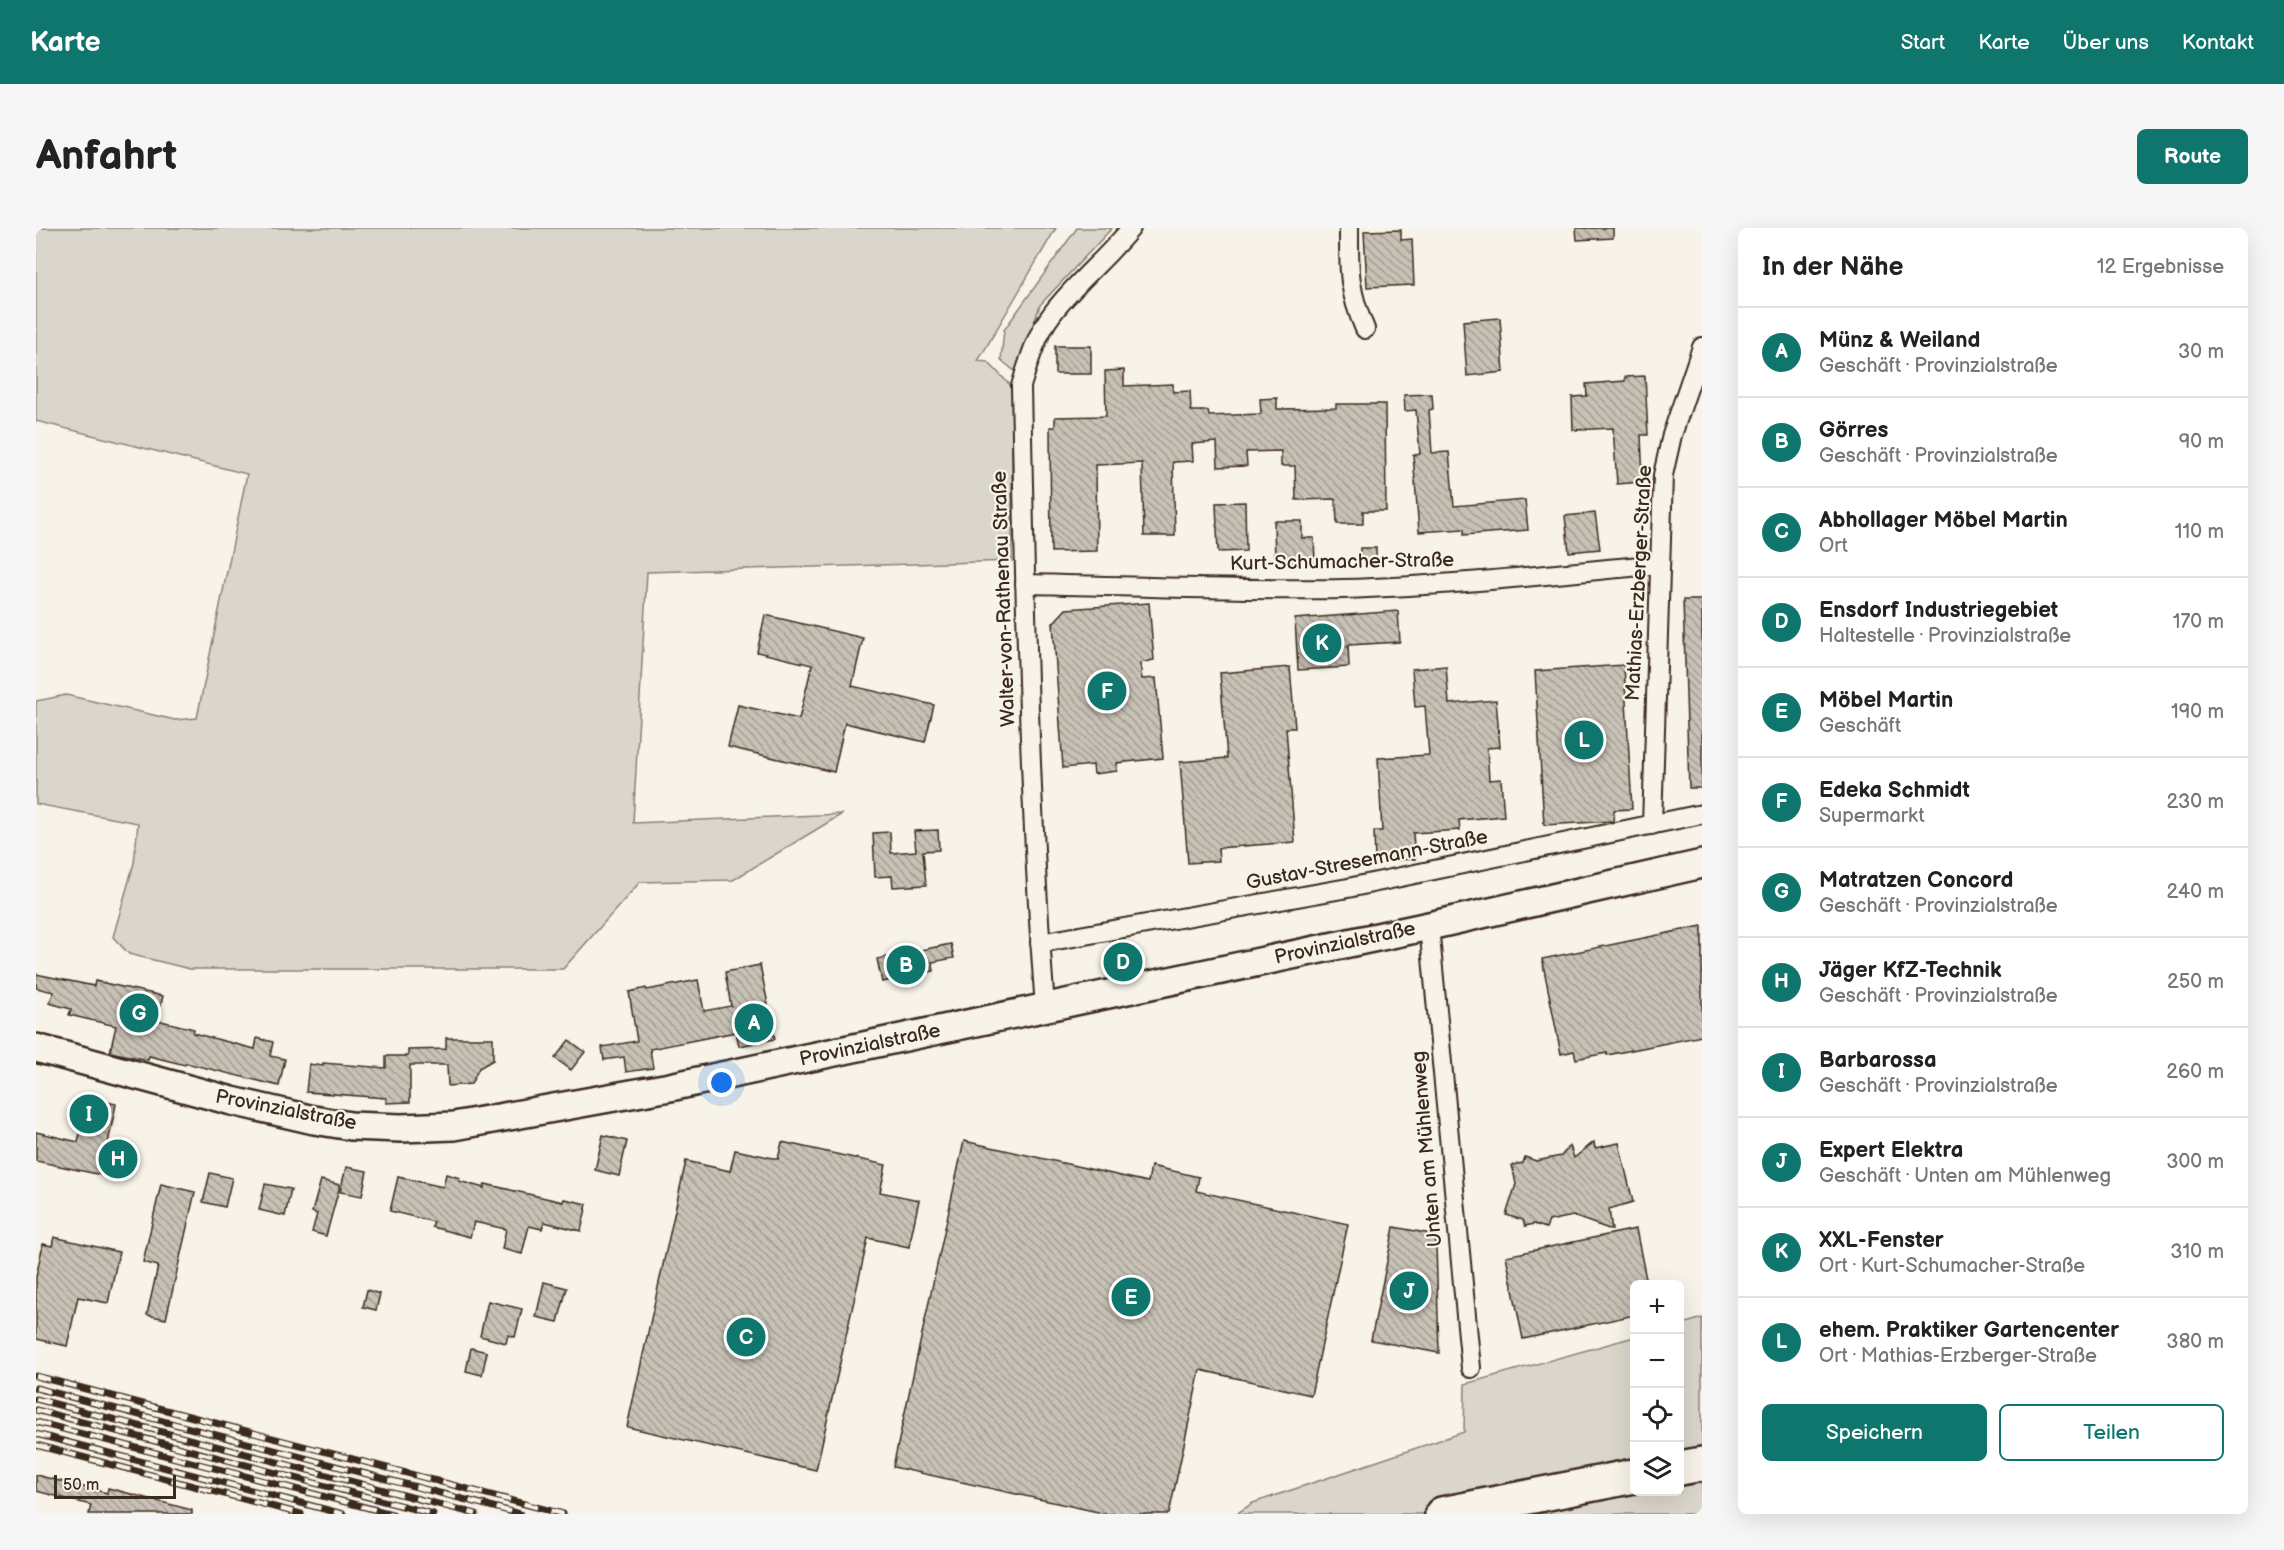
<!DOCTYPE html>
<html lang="de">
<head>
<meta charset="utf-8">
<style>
	:root { --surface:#fff; --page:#f6f6f6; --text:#222; --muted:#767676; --line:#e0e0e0; --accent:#0f766e }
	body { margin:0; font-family:"Balsamiq Sans",sans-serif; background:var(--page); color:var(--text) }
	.controls { position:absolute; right:18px; bottom:18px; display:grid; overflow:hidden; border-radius:9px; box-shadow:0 6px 24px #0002 }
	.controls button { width:54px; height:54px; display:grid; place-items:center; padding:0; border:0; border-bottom:2px solid var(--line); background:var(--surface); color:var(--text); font:30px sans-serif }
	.scale { position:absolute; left:18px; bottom:15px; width:122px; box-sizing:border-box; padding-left:6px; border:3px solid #3b2a1e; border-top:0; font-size:16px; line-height:21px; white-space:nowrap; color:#3b2a1e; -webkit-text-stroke:4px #f7f3e8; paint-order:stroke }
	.you { position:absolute; left:686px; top:855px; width:21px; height:21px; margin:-15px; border:4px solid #fff; border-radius:50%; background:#1a73e8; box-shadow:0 0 0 9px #1a73e833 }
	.badge { display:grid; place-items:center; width:39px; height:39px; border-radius:50%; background:var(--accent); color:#fff; font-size:20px; font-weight:700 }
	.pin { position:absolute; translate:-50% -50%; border:3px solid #fff; box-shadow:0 2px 6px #0006 }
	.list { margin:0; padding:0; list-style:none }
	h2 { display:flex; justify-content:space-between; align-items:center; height:78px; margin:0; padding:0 24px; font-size:26px }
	h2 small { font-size:20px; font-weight:400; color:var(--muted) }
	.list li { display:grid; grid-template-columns:39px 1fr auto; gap:18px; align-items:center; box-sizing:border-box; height:90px; padding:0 24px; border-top:2px solid var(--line) }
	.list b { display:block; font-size:22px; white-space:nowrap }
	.list p { margin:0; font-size:20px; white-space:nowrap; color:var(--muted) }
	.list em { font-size:20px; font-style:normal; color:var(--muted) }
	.actions { display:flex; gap:12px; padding:18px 24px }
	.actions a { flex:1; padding:14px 0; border:2px solid var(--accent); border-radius:9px; text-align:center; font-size:21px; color:var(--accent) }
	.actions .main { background:var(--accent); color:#fff }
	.icon { flex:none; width:33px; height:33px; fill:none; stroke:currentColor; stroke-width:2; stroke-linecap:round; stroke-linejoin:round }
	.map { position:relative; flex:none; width:1666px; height:1286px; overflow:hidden; border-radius:9px }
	header { display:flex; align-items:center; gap:36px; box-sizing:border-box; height:84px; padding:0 30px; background:var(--accent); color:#fff }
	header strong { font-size:28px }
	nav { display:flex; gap:33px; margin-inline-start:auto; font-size:21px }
	.intro { display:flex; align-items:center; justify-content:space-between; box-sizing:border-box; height:144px; padding:0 36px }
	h1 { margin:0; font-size:42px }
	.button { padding:15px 27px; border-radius:9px; background:var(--accent); color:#fff; font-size:21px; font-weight:700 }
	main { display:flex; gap:36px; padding:0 36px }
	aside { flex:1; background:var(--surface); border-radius:9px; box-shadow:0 6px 24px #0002 }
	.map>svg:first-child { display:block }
	.green { fill:#dbd6cb; stroke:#8b8074; stroke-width:1.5 }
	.building { fill:url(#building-back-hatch); stroke:#3b2a1e; stroke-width:1.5 }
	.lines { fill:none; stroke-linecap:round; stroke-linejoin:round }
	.street-casing { stroke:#3b2a1e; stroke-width:22 }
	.secondary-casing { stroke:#3b2a1e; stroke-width:32 }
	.highway-casing { stroke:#3b2a1e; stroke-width:38 }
	.street { stroke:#f7f3e8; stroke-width:18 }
	.secondary { stroke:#f7f3e8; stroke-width:27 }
	.highway { stroke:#f7f3e8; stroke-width:33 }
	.rail-casing { stroke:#3b2a1e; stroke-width:7 }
	.rail { stroke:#f7f3e8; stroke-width:4.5; stroke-dasharray:14; stroke-linecap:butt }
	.labels { text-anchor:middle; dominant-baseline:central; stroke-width:4.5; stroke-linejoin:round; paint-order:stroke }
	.street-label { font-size:20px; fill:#3b2a1e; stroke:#f7f3e8 }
</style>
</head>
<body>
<header>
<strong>Karte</strong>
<nav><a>Start</a><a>Karte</a><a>Über uns</a><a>Kontakt</a></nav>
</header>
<div class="intro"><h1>Anfahrt</h1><a class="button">Route</a></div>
<main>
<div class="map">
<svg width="1666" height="1286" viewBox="0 0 1666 1286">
	<defs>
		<pattern id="building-back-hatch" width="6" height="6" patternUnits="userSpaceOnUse" patternTransform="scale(1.5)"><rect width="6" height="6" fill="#c8c1b6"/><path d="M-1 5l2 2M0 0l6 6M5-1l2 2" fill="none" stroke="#a49d93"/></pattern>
	</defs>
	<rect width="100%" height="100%" fill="#f7f3e8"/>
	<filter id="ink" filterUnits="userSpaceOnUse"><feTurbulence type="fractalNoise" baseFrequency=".0167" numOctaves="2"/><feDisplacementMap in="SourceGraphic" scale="12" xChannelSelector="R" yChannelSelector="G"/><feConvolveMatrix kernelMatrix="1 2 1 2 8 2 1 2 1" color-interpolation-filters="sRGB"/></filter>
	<g filter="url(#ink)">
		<!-- green -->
		<g class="green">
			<polygon points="0,0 1020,0 942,133 952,134 976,159 976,333 611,344 597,595 806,586 697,652 604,654 527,741 154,741 93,726 77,709 98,635 102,595 0,576 0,473 30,467 139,492 161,490 211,246 0,193"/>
			<polygon points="1041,0 1076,0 1004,77 981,145 965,132 968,102"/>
			<polygon points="1666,1090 1666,1286 1200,1286 1217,1275 1428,1204 1429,1156 1598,1109 1598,1264 1644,1264 1644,1097"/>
		</g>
		<!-- building -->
		<g class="building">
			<polygon points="1540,0 1577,0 1577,10 1541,12"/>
			<polygon points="1365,2 1365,12 1376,11 1378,57 1331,59 1328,3"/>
			<polygon points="1464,90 1468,144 1431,148 1427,93"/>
			<rect x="1019" y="118" width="36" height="28"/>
			<polygon points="1088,142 1088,158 1137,156 1137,164 1154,163 1155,183 1172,183 1173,188 1225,186 1224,171 1241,170 1241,181 1300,180 1300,176 1349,176 1350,283 1327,283 1327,296 1301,296 1300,271 1260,272 1259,238 1245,238 1245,223 1210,224 1211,238 1182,239 1181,214 1156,216 1157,233 1137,234 1139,308 1108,308 1106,235 1060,237 1061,323 1015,324 1014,199 1019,199 1019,189 1070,188 1069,143"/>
			<polygon points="1609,148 1612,207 1605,207 1607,254 1581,256 1577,200 1537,202 1536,169 1551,168 1550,156 1589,153 1589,149"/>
			<polygon points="1396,166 1397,181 1393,182 1396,225 1413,224 1418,278 1489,272 1492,302 1428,307 1428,301 1383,304 1377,227 1384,226 1380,182 1369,183 1368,167"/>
			<polygon points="1209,274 1210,323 1182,324 1180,275"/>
			<polygon points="1559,285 1564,321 1533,324 1529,288"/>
			<polygon points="1238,293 1266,293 1266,310 1278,310 1279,334 1239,335"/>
			<rect x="1324" y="320" width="16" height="17"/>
			<polygon points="1647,372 1666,372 1666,560 1653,560"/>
			<polygon points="1113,375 1118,432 1104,435 1106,451 1120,450 1127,530 1081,535 1081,543 1058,546 1057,537 1027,540 1017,395 1030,381"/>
			<polygon points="1362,383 1364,414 1312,417 1313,439 1262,442 1259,391"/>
			<polygon points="729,387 827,410 816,458 898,477 889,514 809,495 798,544 692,519 702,477 763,491 776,437 721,424"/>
			<polygon points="1588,437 1596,581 1578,582 1577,593 1508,597 1499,443"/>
			<polygon points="1410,438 1413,476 1460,472 1464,519 1451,520 1453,552 1465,551 1468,588 1423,592 1424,602 1377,605 1379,631 1339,633 1338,603 1346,603 1342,530 1393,527 1389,478 1379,479 1376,441"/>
			<polygon points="1254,439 1259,500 1250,500 1259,614 1182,620 1183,633 1152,635 1144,534 1191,530 1184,445"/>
			<polygon points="902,602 903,622 887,623 890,657 857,659 856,648 839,649 837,605 854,604 855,625 880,623 878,603"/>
			<polygon points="1666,698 1666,808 1571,827 1571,825 1540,831 1538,823 1525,826 1506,731"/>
			<polygon points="915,716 918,730 896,734 898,743 846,754 841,731"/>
			<polygon points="724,737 739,811 703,818 700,804 614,821 617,840 590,844 588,829 568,832 566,819 601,813 593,764 610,760 611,762 662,752 668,783 695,778 689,744"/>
			<polygon points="0,746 58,758 59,753 127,768 121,792 158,801 157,805 219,821 221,810 237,814 234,828 249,831 243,858 150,835 149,837 113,828 112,832 74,824 80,798 33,787 35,781 13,775 18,764 0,760"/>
			<polygon points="410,810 457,810 457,832 443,840 435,856 412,858 411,837 374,837 374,874 350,875 350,870 270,864 273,836 287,838 287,835 350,840 350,828 372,828 372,822 410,821"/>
			<polygon points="533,812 549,824 535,842 519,830"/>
			<polygon points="52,870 80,876 71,920 95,925 89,952 0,933 0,904 42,914"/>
			<polygon points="567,907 591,913 583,948 559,942"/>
			<polygon points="928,913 1112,954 1115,938 1163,949 1160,963 1312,996 1275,1167 1164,1142 1133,1286 1071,1286 857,1239"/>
			<polygon points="746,914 850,937 844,964 883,972 873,1019 832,1010 780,1242 591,1199 650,933 694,943 699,922 742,931"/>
			<polygon points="1558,914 1559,920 1583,915 1597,974 1573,981 1576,1002 1537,988 1513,993 1510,1000 1498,996 1489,998 1487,992 1470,987 1480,956 1476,937 1487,935 1489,929 1500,933 1525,928 1534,918 1538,930"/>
			<polygon points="310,939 331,943 326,968 304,964"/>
			<polygon points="174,945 196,950 189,979 167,974"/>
			<polygon points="410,946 424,950 423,953 448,960 449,956 527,974 528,971 551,976 545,1003 508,994 506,1001 493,998 486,1026 466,1021 470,1001 438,994 434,1009 396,999 398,994 354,983 362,949 407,959"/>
			<polygon points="285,952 304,957 290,1008 276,1004 281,986 276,984"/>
			<polygon points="125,956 159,964 130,1091 111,1087 122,1038 107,1034"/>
			<polygon points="229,956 255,961 249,988 223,982"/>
			<polygon points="1358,999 1395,1006 1400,1015 1403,1125 1335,1112"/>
			<polygon points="1600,1001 1611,1056 1599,1056 1599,1087 1487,1111 1470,1028"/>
			<polygon points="18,1009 83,1024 72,1075 42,1069 31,1118 0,1111 0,1049 7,1016 16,1018"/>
			<polygon points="508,1054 531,1060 522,1094 500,1089"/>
			<polygon points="331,1062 344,1066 340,1082 327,1079"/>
			<polygon points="452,1073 486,1081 479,1109 472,1107 470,1115 444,1108"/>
			<polygon points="435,1120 451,1124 446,1147 430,1143"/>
			<polygon points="0,1247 71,1265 72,1260 156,1282 156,1286 53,1286 55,1277 0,1263"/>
		</g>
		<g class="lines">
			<defs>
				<g id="street">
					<path d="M1313,0C1313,41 1312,62 1329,101"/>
					<path d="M989,356C1095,358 1201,363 1307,361C1413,358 1518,346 1624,336"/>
					<polyline points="1616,597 1627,247 1636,207 1666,119"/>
					<polyline points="1393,698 1435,1140"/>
					<polyline points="1004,715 1312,660 1666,586"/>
					<path d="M1009,779C993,572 989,365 985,158C993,133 1000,107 1016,86C1039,55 1071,30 1095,0"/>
				</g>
				<polyline id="secondary" points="0,820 196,873 278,892 315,898 365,900 418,898 634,859 1393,698 1666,636"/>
				<g id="highway">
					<polyline points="1644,1240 1666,1236"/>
					<polyline points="1406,1286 1598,1248"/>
				</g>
			</defs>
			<!-- street casing -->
			<use href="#street" class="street-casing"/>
			<!-- secondary casing -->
			<use href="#secondary" class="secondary-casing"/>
			<!-- highway casing -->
			<use href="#highway" class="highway-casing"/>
			<!-- street -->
			<use href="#street" class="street"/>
			<!-- secondary -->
			<use href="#secondary" class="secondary"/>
			<!-- highway -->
			<use href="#highway" class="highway"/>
			<defs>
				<g id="rail">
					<polyline points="0,1148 527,1286"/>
					<polyline points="0,1160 484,1286"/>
					<polyline points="0,1171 440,1286"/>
					<polyline points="0,1182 397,1286"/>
					<polyline points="0,1194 356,1286"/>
					<polyline points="0,1206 307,1286"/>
					<polyline points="0,1217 265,1286"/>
				</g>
			</defs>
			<!-- rail casing -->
			<use href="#rail" class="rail-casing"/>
			<!-- rail -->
			<use href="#rail" class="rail"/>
		</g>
	</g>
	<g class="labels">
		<!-- street labels -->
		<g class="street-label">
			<text transform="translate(1306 334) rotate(-1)">Kurt-Schumacher-Straße</text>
			<text transform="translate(1603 355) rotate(-87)">Mathias-Erzberger-Straße</text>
			<text transform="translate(968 371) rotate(-92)">Walter-von-Rathenau Straße</text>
			<text transform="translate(1331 632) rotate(-11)">Gustav-Stresemann-Straße</text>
			<text transform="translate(1309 715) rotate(-12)">Provinzialstraße</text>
			<text transform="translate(834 817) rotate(-12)">Provinzialstraße</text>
			<text transform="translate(250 882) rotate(11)">Provinzialstraße</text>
			<text transform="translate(1391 921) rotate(-95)">Unten am Mühlenweg</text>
		</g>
	</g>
</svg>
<div class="controls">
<button>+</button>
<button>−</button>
<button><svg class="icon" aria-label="locate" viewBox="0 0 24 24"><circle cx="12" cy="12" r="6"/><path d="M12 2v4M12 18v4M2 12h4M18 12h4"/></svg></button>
<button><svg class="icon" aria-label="layers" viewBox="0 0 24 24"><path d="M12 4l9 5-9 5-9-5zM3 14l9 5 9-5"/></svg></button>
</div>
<div class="scale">50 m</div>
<div class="you"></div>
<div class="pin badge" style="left:718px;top:795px">A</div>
<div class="pin badge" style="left:870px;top:737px">B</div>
<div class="pin badge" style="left:710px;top:1109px">C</div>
<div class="pin badge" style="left:1087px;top:734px">D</div>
<div class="pin badge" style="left:1095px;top:1069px">E</div>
<div class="pin badge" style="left:1071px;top:463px">F</div>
<div class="pin badge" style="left:103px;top:785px">G</div>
<div class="pin badge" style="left:82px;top:931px">H</div>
<div class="pin badge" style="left:53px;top:886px">I</div>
<div class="pin badge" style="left:1373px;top:1063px">J</div>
<div class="pin badge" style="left:1286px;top:415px">K</div>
<div class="pin badge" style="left:1548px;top:512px">L</div>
</div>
<aside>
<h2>In der Nähe<small>12 Ergebnisse</small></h2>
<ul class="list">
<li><span class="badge">A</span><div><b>Münz &amp; Weiland</b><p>Geschäft · Provinzialstraße</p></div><em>30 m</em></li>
<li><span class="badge">B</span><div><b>Görres</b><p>Geschäft · Provinzialstraße</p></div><em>90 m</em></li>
<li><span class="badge">C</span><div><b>Abhollager Möbel Martin</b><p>Ort</p></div><em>110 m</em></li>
<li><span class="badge">D</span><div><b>Ensdorf Industriegebiet</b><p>Haltestelle · Provinzialstraße</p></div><em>170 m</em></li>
<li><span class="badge">E</span><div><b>Möbel Martin</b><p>Geschäft</p></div><em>190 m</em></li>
<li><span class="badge">F</span><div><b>Edeka Schmidt</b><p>Supermarkt</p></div><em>230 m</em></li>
<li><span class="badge">G</span><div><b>Matratzen Concord</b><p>Geschäft · Provinzialstraße</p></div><em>240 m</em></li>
<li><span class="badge">H</span><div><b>Jäger KfZ-Technik</b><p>Geschäft · Provinzialstraße</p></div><em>250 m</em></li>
<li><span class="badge">I</span><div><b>Barbarossa</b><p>Geschäft · Provinzialstraße</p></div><em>260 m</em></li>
<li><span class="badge">J</span><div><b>Expert Elektra</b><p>Geschäft · Unten am Mühlenweg</p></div><em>300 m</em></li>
<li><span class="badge">K</span><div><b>XXL-Fenster</b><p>Ort · Kurt-Schumacher-Straße</p></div><em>310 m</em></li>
<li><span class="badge">L</span><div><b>ehem. Praktiker Gartencenter</b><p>Ort · Mathias-Erzberger-Straße</p></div><em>380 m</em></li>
</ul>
<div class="actions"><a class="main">Speichern</a><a>Teilen</a></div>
</aside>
</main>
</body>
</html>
